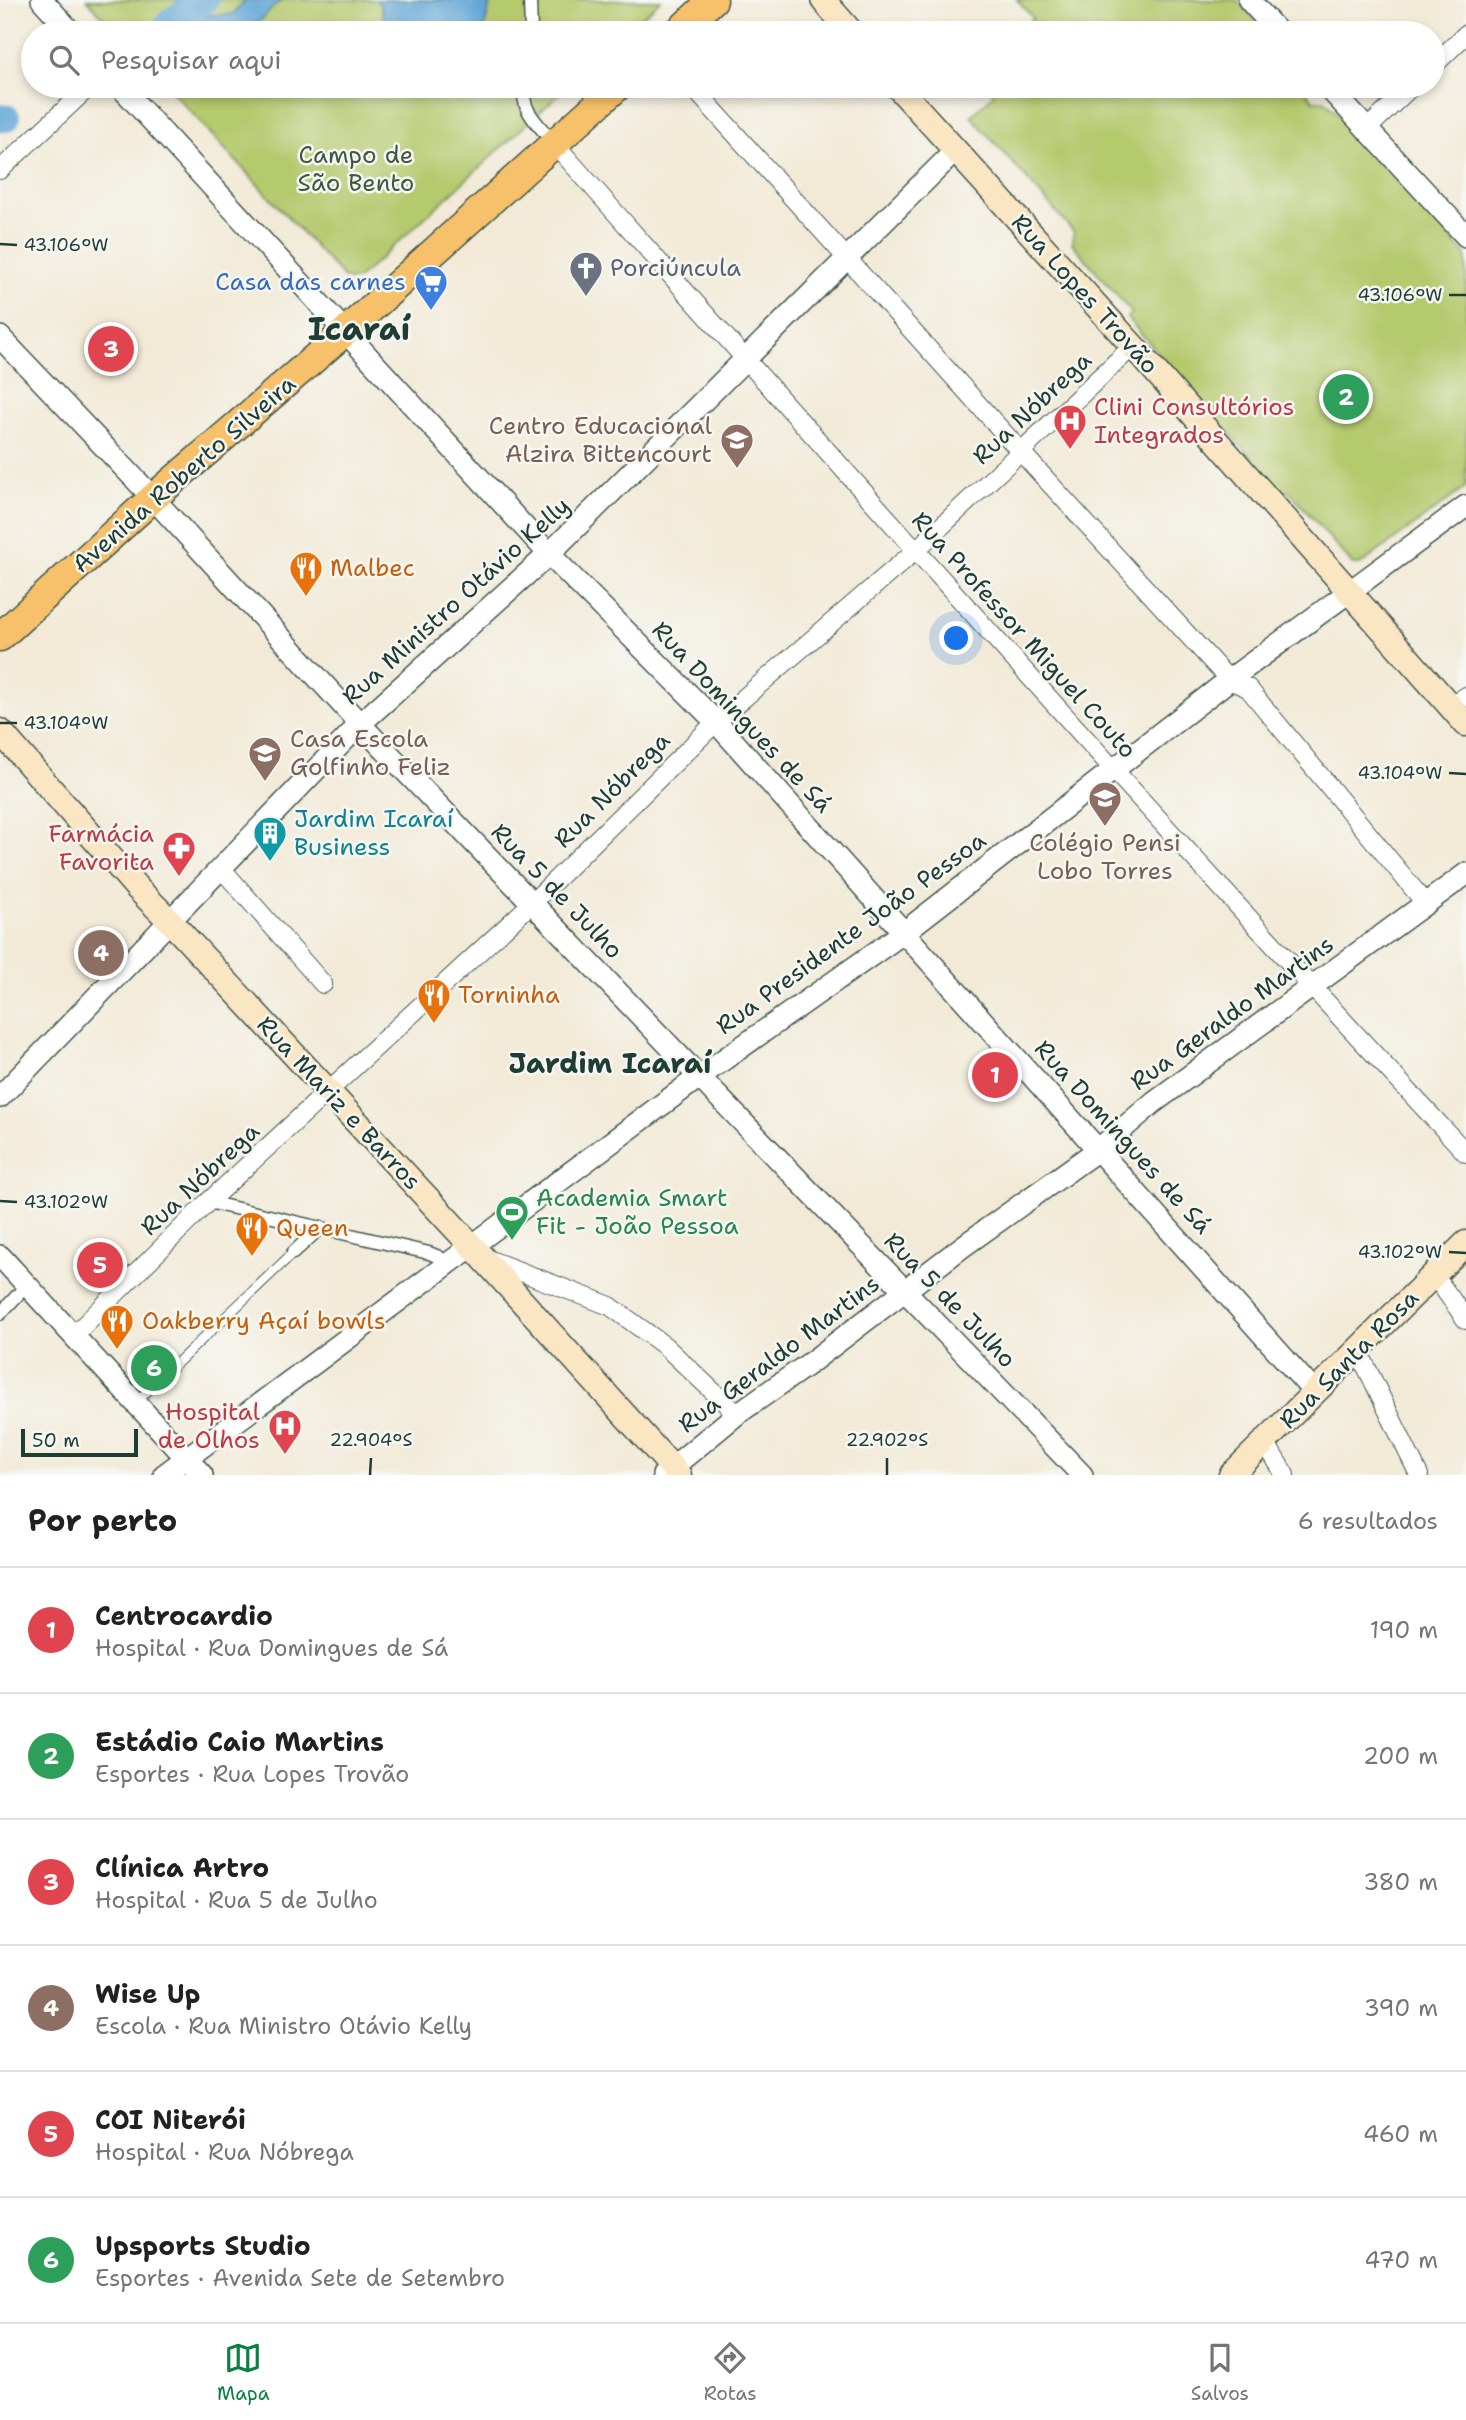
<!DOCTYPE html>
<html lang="pt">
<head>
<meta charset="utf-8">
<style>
	:root { --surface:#fff; --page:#f2f2f2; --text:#202124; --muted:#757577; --line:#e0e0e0; --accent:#0b8043 }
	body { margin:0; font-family:"Shantell Sans",sans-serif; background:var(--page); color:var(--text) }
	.scale { position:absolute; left:21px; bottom:18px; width:117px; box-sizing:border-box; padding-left:7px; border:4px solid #1f3d34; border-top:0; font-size:19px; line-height:24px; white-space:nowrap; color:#1f3d34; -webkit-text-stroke:5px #f6f6f2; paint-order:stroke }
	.you { position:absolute; left:957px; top:639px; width:24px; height:24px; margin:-18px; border:5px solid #fff; border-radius:50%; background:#1a73e8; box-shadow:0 0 0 10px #1a73e833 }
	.badge { display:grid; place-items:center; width:46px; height:46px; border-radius:50%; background:var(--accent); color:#fff; font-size:23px; font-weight:700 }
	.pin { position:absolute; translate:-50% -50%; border:4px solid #fff; box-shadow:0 2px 7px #0006 }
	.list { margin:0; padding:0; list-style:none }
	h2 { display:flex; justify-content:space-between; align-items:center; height:91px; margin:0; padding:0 28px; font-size:30px }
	h2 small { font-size:23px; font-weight:400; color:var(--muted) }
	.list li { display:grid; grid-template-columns:46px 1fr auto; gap:21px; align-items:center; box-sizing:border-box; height:126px; padding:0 28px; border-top:2px solid var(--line) }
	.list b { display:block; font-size:26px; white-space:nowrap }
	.list p { margin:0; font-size:23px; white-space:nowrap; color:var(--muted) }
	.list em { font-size:23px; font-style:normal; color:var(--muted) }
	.icon { flex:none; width:38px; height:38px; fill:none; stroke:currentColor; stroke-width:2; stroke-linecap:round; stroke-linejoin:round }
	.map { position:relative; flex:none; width:1466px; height:1475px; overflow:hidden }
	.search { position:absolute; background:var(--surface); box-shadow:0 4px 10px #0003; left:21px; right:21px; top:21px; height:77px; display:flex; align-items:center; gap:18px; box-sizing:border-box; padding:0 24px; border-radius:38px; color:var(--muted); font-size:26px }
	.sheet { height:847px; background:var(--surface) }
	nav { display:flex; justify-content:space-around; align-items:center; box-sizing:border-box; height:98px; border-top:2px solid var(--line); background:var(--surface); font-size:19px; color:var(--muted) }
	nav a { display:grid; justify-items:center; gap:4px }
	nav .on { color:var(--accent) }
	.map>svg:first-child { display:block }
	.green { fill:#b5c96d; stroke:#6a8350; stroke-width:2 }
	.water { fill:#61a6d6; stroke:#407285; stroke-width:2 }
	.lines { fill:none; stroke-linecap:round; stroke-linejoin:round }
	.river { stroke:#61a6d6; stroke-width:28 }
	.service-casing { stroke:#3f574c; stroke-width:11 }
	.pedestrian-casing { stroke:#3f574c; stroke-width:15 }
	.minor-casing { stroke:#3f574c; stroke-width:20 }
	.tertiary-casing { stroke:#3f574c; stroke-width:24 }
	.secondary-casing { stroke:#3f574c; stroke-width:27 }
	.primary-casing { stroke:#3f574c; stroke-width:31 }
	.service { stroke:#fff; stroke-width:9 }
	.pedestrian { stroke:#fff; stroke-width:12 }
	.minor { stroke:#fff; stroke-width:18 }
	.tertiary { stroke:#fff; stroke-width:21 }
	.secondary { stroke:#fbe6c4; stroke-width:24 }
	.primary { stroke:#f6c16b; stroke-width:28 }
	.ticks { fill:none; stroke:#1f3d34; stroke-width:2.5 }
	.labels { text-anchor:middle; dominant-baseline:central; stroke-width:5; stroke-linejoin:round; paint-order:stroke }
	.park-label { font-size:24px; fill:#3d593f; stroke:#f6f6f2 }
	.worship-label { font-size:24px; fill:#5b616d; stroke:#f6f6f2; text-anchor:start }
	.shop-label { font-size:24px; fill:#366cbe; stroke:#f6f6f2; text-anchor:end }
	.street-label { font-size:24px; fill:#1f3d34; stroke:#f6f6f2 }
	.health-label { font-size:24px; fill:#be3a42; stroke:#f6f6f2; text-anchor:end }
	.education-label { font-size:24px; fill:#785e54; stroke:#f6f6f2; text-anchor:end }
	.food-label { font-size:24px; fill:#c56008; stroke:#f6f6f2; text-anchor:start }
	.culture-label { font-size:24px; fill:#0d838f; stroke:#f6f6f2; text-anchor:start }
	.leisure-label { font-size:24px; fill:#27864d; stroke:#f6f6f2; text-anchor:start }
	.quarter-label { font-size:28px; font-weight:bold; fill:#1f3d34; stroke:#f6f6f2 }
	.district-label { font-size:32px; font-weight:bold; fill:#1f3d34; stroke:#f6f6f2 }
	.ticks-label { font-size:18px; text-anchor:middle; fill:#1f3d34; stroke:#f6f6f2; stroke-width:5; stroke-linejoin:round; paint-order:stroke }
</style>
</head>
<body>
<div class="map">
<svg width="1466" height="1475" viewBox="0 0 1466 1475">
	<rect width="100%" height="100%" fill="#f6f6f2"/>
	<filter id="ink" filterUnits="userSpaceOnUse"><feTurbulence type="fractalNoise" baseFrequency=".0143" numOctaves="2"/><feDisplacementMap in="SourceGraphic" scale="14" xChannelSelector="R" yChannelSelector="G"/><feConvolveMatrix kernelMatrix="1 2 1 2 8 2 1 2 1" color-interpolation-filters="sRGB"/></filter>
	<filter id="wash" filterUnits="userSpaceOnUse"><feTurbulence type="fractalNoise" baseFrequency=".00686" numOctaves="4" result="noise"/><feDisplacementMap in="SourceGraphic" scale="28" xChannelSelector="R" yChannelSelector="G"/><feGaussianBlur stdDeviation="1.57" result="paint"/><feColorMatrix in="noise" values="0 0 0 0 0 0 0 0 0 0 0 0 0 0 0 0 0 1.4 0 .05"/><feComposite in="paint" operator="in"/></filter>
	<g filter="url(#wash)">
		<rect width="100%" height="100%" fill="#f2ead7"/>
		<!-- green -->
		<g class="green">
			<polygon points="87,0 661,0 625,33 118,33"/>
			<polygon points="1017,0 1237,0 1267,33 1017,33 1033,18"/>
			<polygon points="167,86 568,86 359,278 351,281 343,277"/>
			<polygon points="987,86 1305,86 1306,91 1314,101 1325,100 1466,255 1466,487 1360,565 1353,565 1289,491 1284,494 1127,318 1132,313 1072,243 1074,232 971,116 994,94"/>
		</g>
		<!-- water -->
		<g class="water">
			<path d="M246,0H284C274,3 270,12 263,18C240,39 217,33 188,33L185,28L198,16L233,14Z"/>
			<polygon points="376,0 491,0 483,33 387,33 381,6"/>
		</g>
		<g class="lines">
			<!-- river -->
			<g class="river">
				<polyline points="169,23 205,0"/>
				<polyline points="0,118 6,118"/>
			</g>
		</g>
	</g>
	<g filter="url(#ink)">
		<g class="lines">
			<defs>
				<polyline id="service" points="136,1402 293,1253"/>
				<g id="pedestrian">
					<polyline points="530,0 531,33"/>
					<path d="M525,86C519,109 539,125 553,142"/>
					<polyline points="208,1202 429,1253 439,1257 446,1266"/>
					<polyline points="293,1253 321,1227"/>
					<polyline points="0,1314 26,1286"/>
				</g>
				<g id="minor">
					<polyline points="1433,66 1466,34"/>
					<polyline points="692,86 1021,452 1229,680 1248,688 1426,904"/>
					<polyline points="1367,129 1412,86"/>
					<path d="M553,142C854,483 1156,821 1466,1153"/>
					<polyline points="0,170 90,86"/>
					<polyline points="1451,707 1466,696"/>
					<polyline points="221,868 323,984"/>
					<polyline points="485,1258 610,1306 665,1346 737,1414"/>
					<polyline points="1434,1275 1466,1320"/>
					<polyline points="73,1336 208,1202 532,903 716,722 915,551 1133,346"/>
					<polyline points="1358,1350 1419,1475"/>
					<polyline points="1265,1442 1285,1475"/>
				</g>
				<g id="tertiary">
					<polyline points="42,0 72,33"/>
					<polyline points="1249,0 1279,33"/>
					<polyline points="120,86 549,554 716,722 1315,1393"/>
					<polyline points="1327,86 1466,236"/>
					<polyline points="0,337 153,498 360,724 1082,1475"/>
					<polyline points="0,1097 360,724 549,554 955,151"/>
					<polyline points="0,1256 202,1475"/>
					<polyline points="164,1475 699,1077 903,933 1229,680 1466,506"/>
					<polyline points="663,1475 737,1414 810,1363 962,1247 1099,1149 1154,1102 1466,874"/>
				</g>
				<g id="secondary">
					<polyline points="823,0 852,33"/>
					<polyline points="897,86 1133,346 1466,724"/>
					<polyline points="0,731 138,889 170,921 482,1257 679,1475"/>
					<polyline points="1231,1475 1466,1243"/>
				</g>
				<g id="primary">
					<polyline points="677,33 713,0"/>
					<polyline points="0,637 153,498 346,331 618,86"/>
				</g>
			</defs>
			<!-- service casing -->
			<use href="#service" class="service-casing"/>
			<!-- pedestrian casing -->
			<use href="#pedestrian" class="pedestrian-casing"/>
			<!-- minor casing -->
			<use href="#minor" class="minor-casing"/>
			<!-- tertiary casing -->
			<use href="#tertiary" class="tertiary-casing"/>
			<!-- secondary casing -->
			<use href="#secondary" class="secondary-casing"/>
			<!-- primary casing -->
			<use href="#primary" class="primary-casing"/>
			<!-- service -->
			<use href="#service" class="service"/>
			<!-- pedestrian -->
			<use href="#pedestrian" class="pedestrian"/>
			<!-- minor -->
			<use href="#minor" class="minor"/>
			<!-- tertiary -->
			<use href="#tertiary" class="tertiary"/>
			<!-- secondary -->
			<use href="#secondary" class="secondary"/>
			<!-- primary -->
			<use href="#primary" class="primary"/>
		</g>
	</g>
	<!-- ticks -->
	<path class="ticks" d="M0,244L17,245M1449,295H1466M0,723H17M1449,773L1466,774M0,1201L17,1202M1449,1252L1466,1253M370,1475L371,1458M887,1475V1458"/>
	<!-- icons -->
	<defs>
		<symbol id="church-pin" viewBox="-11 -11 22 30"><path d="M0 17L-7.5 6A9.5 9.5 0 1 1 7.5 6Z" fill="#6b7280" stroke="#f6f6f2"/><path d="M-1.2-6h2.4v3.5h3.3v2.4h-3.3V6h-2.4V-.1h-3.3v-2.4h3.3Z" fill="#fff"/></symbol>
		<symbol id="supermarket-pin" viewBox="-11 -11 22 30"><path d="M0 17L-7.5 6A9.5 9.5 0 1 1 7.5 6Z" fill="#3f7fe0" stroke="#f6f6f2"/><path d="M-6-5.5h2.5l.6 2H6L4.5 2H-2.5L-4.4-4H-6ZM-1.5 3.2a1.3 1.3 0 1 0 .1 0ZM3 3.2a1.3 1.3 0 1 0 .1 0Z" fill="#fff"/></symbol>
		<symbol id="hospital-pin" viewBox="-11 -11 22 30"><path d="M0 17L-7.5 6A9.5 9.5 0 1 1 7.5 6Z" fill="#e0444e" stroke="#f6f6f2"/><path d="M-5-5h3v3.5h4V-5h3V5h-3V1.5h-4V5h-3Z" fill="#fff"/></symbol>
		<symbol id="school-pin" viewBox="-11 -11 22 30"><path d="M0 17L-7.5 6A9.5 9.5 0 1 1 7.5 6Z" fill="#8d6e63" stroke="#f6f6f2"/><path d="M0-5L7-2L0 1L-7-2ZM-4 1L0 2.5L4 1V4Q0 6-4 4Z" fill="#fff"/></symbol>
		<symbol id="restaurant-pin" viewBox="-11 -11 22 30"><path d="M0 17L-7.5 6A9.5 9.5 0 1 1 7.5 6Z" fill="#e8710a" stroke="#f6f6f2"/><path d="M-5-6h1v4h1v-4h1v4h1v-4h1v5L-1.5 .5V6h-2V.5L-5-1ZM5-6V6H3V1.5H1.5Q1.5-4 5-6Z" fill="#fff"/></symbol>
		<symbol id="building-pin" viewBox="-11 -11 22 30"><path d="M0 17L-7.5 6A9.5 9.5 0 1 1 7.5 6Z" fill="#0f9aa8" stroke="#f6f6f2"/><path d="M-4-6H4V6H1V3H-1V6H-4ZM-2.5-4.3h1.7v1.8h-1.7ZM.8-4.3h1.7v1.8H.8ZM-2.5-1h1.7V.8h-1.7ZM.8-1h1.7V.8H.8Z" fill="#fff"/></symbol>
		<symbol id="pharmacy-pin" viewBox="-11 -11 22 30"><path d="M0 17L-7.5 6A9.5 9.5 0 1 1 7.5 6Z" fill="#e0444e" stroke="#f6f6f2"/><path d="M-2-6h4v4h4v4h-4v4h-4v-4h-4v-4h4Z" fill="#fff"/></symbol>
		<symbol id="stadium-pin" viewBox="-11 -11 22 30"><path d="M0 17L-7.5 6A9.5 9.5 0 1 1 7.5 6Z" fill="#2e9e5b" stroke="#f6f6f2"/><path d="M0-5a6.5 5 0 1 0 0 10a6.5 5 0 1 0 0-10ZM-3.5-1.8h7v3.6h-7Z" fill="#fff"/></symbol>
	</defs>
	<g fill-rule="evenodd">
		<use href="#church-pin" x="567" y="249" width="38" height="52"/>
		<use href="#supermarket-pin" x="412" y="263" width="38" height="52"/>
		<use href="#hospital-pin" x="1051" y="402" width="38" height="52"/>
		<use href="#school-pin" x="718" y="421" width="38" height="52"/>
		<use href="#restaurant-pin" x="287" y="549" width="38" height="52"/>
		<use href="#school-pin" x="246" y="734" width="38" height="52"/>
		<use href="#school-pin" x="1086" y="779" width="38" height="52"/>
		<use href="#building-pin" x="251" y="814" width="38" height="52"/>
		<use href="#pharmacy-pin" x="160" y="829" width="38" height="52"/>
		<use href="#restaurant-pin" x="415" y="976" width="38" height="52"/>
		<use href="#stadium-pin" x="493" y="1193" width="38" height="52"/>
		<use href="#restaurant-pin" x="233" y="1209" width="38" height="52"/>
		<use href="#restaurant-pin" x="98" y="1302" width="38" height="52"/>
		<use href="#hospital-pin" x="266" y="1407" width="38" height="52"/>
	</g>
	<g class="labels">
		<!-- park labels -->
		<g class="park-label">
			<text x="356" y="155">Campo de<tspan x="356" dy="28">São Bento</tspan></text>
		</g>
		<!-- worship labels -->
		<g class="worship-label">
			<text x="610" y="268">Porciúncula</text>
		</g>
		<!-- shop labels -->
		<g class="shop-label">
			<text x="406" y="282">Casa das carnes</text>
		</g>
		<!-- street labels -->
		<g class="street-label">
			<text transform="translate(1085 294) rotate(48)">Rua Lopes Trovão</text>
			<text transform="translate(1032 408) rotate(-43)">Rua Nóbrega</text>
			<text transform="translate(184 474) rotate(-41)">Avenida Roberto Silveira</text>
			<text transform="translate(456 601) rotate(-42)">Rua Ministro Otávio Kelly</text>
			<text transform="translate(1024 635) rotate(48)">Rua Professor Miguel Couto</text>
			<text transform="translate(742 717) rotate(47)">Rua Domingues de Sá</text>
			<text transform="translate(612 790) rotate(-45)">Rua Nóbrega</text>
			<text transform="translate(557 891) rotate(46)">Rua 5 de Julho</text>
			<text transform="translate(851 933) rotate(-36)">Rua Presidente João Pessoa</text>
			<text transform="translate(1232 1013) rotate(-36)">Rua Geraldo Martins</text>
			<text transform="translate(339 1103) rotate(47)">Rua Mariz e Barros</text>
			<text transform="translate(1123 1137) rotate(48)">Rua Domingues de Sá</text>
			<text transform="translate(200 1179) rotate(-43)">Rua Nóbrega</text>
			<text transform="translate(950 1300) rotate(46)">Rua 5 de Julho</text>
			<text transform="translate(779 1354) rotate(-37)">Rua Geraldo Martins</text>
			<text transform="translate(1349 1359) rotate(-45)">Rua Santa Rosa</text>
		</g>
		<!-- health labels -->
		<g class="health-label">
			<text x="1094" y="407" text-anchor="start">Clini Consultórios<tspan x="1094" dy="28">Integrados</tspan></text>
			<text x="154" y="834">Farmácia<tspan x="154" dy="28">Favorita</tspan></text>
			<text x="260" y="1412">Hospital<tspan x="260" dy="28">de Olhos</tspan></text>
		</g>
		<!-- education labels -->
		<g class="education-label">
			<text x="712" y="426">Centro Educacional<tspan x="712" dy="28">Alzira Bittencourt</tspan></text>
			<text x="290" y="739" text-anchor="start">Casa Escola<tspan x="290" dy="28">Golfinho Feliz</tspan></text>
			<text x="1105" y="843" text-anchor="middle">Colégio Pensi<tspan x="1105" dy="28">Lobo Torres</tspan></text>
		</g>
		<!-- food labels -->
		<g class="food-label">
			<text x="330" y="568">Malbec</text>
			<text x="458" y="995">Torninha</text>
			<text x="276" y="1228">Queen</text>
			<text x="142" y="1321">Oakberry Açaí bowls</text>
		</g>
		<!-- culture labels -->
		<g class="culture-label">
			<text x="294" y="819">Jardim Icaraí<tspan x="294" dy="28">Business</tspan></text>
		</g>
		<!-- leisure labels -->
		<g class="leisure-label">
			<text x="536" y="1198">Academia Smart<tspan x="536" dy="28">Fit - João Pessoa</tspan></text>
		</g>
		<!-- quarter labels -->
		<g class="quarter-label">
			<text x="610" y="1063">Jardim Icaraí</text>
		</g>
		<!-- district labels -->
		<g class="district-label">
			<text x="359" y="328">Icaraí</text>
		</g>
	</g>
	<g class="ticks-label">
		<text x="66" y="251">43.106°W</text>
		<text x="1400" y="301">43.106°W</text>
		<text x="66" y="729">43.104°W</text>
		<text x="1400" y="779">43.104°W</text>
		<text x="66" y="1208">43.102°W</text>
		<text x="1400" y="1258">43.102°W</text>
		<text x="371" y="1446">22.904°S</text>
		<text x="887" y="1446">22.902°S</text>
	</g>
</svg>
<div class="scale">50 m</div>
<div class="you"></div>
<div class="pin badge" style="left:995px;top:1075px;background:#e0444e">1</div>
<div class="pin badge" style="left:1346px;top:397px;background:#2e9e5b">2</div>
<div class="pin badge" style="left:111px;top:349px;background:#e0444e">3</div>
<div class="pin badge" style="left:101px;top:953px;background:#8d6e63">4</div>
<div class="pin badge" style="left:100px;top:1265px;background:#e0444e">5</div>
<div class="pin badge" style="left:154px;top:1368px;background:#2e9e5b">6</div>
<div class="search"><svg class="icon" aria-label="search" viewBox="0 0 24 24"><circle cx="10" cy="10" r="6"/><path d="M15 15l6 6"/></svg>Pesquisar aqui</div>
</div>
<section class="sheet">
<h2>Por perto<small>6 resultados</small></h2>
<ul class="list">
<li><span class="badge" style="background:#e0444e">1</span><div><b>Centrocardio</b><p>Hospital · Rua Domingues de Sá</p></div><em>190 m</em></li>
<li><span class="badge" style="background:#2e9e5b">2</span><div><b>Estádio Caio Martins</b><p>Esportes · Rua Lopes Trovão</p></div><em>200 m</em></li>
<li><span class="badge" style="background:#e0444e">3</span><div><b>Clínica Artro</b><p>Hospital · Rua 5 de Julho</p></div><em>380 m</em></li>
<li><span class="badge" style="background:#8d6e63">4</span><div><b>Wise Up</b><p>Escola · Rua Ministro Otávio Kelly</p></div><em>390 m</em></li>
<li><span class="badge" style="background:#e0444e">5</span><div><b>COI Niterói</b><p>Hospital · Rua Nóbrega</p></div><em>460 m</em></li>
<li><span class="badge" style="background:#2e9e5b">6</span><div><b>Upsports Studio</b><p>Esportes · Avenida Sete de Setembro</p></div><em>470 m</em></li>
</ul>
</section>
<nav>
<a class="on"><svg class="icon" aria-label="map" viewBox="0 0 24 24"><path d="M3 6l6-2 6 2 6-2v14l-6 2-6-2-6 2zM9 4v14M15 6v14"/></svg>Mapa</a>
<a><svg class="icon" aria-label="directions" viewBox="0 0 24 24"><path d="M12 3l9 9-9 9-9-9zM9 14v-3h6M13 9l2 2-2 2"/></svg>Rotas</a>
<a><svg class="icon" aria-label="saved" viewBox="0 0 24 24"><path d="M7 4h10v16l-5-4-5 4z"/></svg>Salvos</a>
</nav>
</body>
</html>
